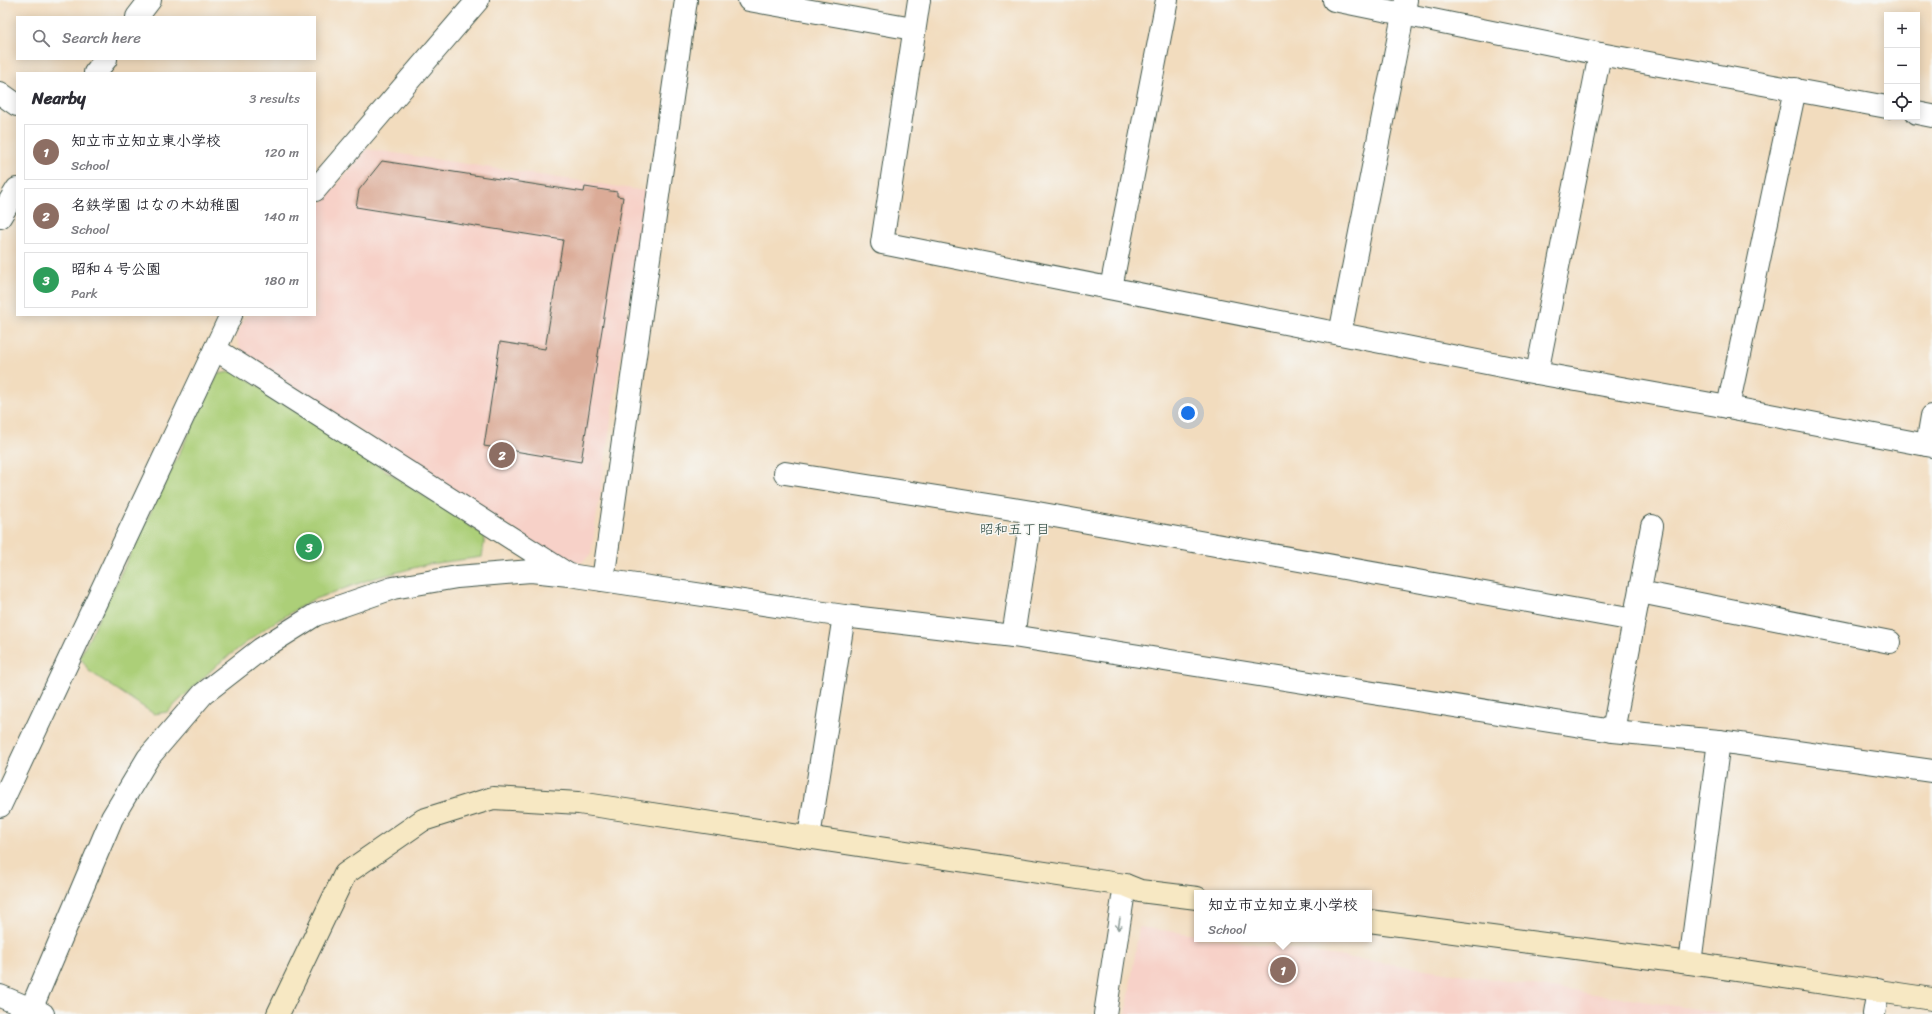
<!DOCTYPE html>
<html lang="en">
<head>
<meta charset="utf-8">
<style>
	:root { --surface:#fff; --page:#f7f7f7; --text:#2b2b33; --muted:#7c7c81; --line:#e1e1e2; --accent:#1f6fb2 }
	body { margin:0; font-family:Sriracha,"Klee One",sans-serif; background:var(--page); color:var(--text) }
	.controls { position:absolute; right:12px; top:12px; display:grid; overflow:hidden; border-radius:0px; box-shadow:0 2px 10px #0003 }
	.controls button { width:36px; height:36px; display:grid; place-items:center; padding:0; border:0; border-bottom:1px solid var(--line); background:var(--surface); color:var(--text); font:20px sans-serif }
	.you { position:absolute; left:1188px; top:413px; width:14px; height:14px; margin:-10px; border:3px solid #fff; border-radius:50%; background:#1a73e8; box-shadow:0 0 0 6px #1a73e833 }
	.badge { display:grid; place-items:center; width:26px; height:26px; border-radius:50%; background:var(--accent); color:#fff; font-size:13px; font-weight:700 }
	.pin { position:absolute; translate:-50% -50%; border:2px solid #fff; box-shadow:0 1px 4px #0006 }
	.popup { position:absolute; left:1194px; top:890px; width:178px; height:52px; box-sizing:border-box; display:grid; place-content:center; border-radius:0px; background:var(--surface); filter:drop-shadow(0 1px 3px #0005); font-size:13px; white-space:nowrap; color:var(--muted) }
	.popup b { font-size:15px; color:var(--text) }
	.popup::after { content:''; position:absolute; left:50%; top:100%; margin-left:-8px; border:8px solid transparent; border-top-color:var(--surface) }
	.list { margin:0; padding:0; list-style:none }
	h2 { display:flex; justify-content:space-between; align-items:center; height:52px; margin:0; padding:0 16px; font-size:17px }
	h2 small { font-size:13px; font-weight:400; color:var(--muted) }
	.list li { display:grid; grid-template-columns:26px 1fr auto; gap:12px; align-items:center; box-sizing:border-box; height:56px; margin:0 8px 8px; padding:0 8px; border:1px solid var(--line); border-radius:0px }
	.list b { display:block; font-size:15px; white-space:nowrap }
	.list p { margin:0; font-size:13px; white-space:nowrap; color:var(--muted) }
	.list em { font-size:13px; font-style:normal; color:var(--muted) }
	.icon { flex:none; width:22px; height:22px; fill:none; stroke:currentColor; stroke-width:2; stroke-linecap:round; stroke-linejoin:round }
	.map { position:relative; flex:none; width:1932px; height:1014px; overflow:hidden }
	.search { position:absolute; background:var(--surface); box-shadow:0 2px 10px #0003; left:16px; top:16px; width:300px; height:44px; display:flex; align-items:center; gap:10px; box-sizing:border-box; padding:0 14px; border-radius:0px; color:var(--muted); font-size:15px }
	.panel { position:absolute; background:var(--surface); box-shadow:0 2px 10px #0003; left:16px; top:72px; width:300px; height:244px; border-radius:0px }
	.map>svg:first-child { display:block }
	.built { fill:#f7d1c8 }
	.green { fill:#accf78; stroke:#668656 }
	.building { fill:#dbab97 }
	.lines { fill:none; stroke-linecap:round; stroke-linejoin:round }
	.street-casing { stroke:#3f5549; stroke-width:24 }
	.secondary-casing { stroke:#3f5549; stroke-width:24 }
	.street { stroke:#fff; stroke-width:22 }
	.secondary { stroke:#f7e8c3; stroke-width:22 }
	.oneway { stroke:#8f9e9a }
	.labels { text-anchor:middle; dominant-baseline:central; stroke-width:3; stroke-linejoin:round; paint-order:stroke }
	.neighbourhood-label { font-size:14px; fill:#1f3d34; stroke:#f6f6f2 }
</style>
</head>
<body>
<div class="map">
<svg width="1932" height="1014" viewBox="0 0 1932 1014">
	<rect width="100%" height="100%" fill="#f6f6f2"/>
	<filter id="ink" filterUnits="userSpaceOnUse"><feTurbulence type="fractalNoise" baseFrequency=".025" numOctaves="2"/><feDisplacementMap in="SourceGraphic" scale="8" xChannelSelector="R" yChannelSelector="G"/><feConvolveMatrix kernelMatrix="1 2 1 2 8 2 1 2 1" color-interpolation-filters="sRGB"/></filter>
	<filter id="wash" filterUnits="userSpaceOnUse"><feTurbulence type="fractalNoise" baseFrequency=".012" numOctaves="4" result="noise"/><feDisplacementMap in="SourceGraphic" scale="16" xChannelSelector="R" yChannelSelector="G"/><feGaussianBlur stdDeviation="0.9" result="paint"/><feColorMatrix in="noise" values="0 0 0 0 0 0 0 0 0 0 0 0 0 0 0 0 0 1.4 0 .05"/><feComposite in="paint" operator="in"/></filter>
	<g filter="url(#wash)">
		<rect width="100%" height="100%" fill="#f2dcbe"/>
		<!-- built -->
		<g class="built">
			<polygon points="367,149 646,191 591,554 581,563 556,557 243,355 236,337 246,315 315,315 315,211"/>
			<polygon points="1139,927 1197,935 1197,939 1222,939 1730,1014 1126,1014"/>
		</g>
		<!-- green -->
		<polygon class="green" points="235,371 485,536 482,557 429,564 371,579 312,600 267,627 218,664 167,712 154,714 89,671 80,657 218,374"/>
		<g id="blocks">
			<!-- building -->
			<polygon class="building" points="382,161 584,192 585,187 617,192 617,196 623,197 581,462 484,446 500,342 545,349 563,240 356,207 359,190"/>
		</g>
	</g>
	<g filter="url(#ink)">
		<use href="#blocks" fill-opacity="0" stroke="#3f5549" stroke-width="1"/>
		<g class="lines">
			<defs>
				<g id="street">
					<polyline points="749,0 913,29"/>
					<polyline points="919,0 882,243 1537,373 1728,407 1932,446"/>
					<polyline points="1334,0 1600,54 1887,107"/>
					<polyline points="137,17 150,0"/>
					<polyline points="95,73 106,59"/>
					<polyline points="0,93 17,105"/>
					<polyline points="1917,113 1932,116"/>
					<polyline points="315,190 478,0"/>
					<polyline points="0,217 17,189"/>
					<polyline points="1111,288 1167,0"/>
					<polyline points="1340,334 1406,0"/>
					<polyline points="215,349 566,573"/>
					<polyline points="1537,373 1600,54"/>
					<polyline points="1728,407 1795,89"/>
					<polyline points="1927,445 1932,416"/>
					<polyline points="785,473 1032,512 1634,620"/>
					<polyline points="603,580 686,0"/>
					<polyline points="1640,592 1890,642"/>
					<polyline points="1013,636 1032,512"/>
					<polyline points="1613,731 1652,526"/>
					<polyline points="0,806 231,315"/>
					<polyline points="809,837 844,616"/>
					<polyline points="1690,963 1719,741"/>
					<polyline points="0,996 43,1014"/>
					<polyline points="29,1014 112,818 148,758 203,694 261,649 315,615 393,588 457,577 531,571 569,575 844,616 1013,636 1613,731 1719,741 1932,771"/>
					<polyline points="1105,1014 1125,885"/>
					<polyline points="1874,1014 1878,990"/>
				</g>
				<g id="secondary">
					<polyline points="1369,921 1690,963 1932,999"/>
					<polyline points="278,1014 345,874 423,820 493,798 579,803 1125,885 1140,891 1197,898"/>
				</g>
			</defs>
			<!-- street casing -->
			<use href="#street" class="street-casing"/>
			<!-- secondary casing -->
			<use href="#secondary" class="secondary-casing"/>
			<!-- street -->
			<use href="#street" class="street"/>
			<!-- secondary -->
			<use href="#secondary" class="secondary"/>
		</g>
		<!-- one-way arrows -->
		<defs><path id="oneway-shaft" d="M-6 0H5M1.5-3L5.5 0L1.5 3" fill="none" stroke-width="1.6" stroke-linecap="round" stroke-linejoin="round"/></defs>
		<use class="oneway" href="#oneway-shaft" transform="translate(1119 924) rotate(99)"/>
	</g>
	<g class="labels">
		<!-- neighbourhood labels -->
		<g class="neighbourhood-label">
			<text x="1015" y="529">昭和五丁目</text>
		</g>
	</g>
</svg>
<div class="controls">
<button>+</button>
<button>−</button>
<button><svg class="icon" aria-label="locate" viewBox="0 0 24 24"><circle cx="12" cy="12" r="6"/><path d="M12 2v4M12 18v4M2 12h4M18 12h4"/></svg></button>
</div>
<div class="you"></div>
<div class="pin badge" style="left:1283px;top:970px;background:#8d6e63">1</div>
<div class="popup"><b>知立市立知立東小学校</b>School</div>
<div class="pin badge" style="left:502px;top:455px;background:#8d6e63">2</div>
<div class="pin badge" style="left:309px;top:547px;background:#2e9e5b">3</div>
<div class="search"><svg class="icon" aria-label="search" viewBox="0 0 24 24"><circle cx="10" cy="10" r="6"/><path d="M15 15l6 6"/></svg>Search here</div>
<section class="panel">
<h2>Nearby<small>3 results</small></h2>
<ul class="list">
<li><span class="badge" style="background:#8d6e63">1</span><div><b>知立市立知立東小学校</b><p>School</p></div><em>120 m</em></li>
<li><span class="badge" style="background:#8d6e63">2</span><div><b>名鉄学園 はなの木幼稚園</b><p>School</p></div><em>140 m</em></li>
<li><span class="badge" style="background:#2e9e5b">3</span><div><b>昭和４号公園</b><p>Park</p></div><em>180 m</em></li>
</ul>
</section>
</div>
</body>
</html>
